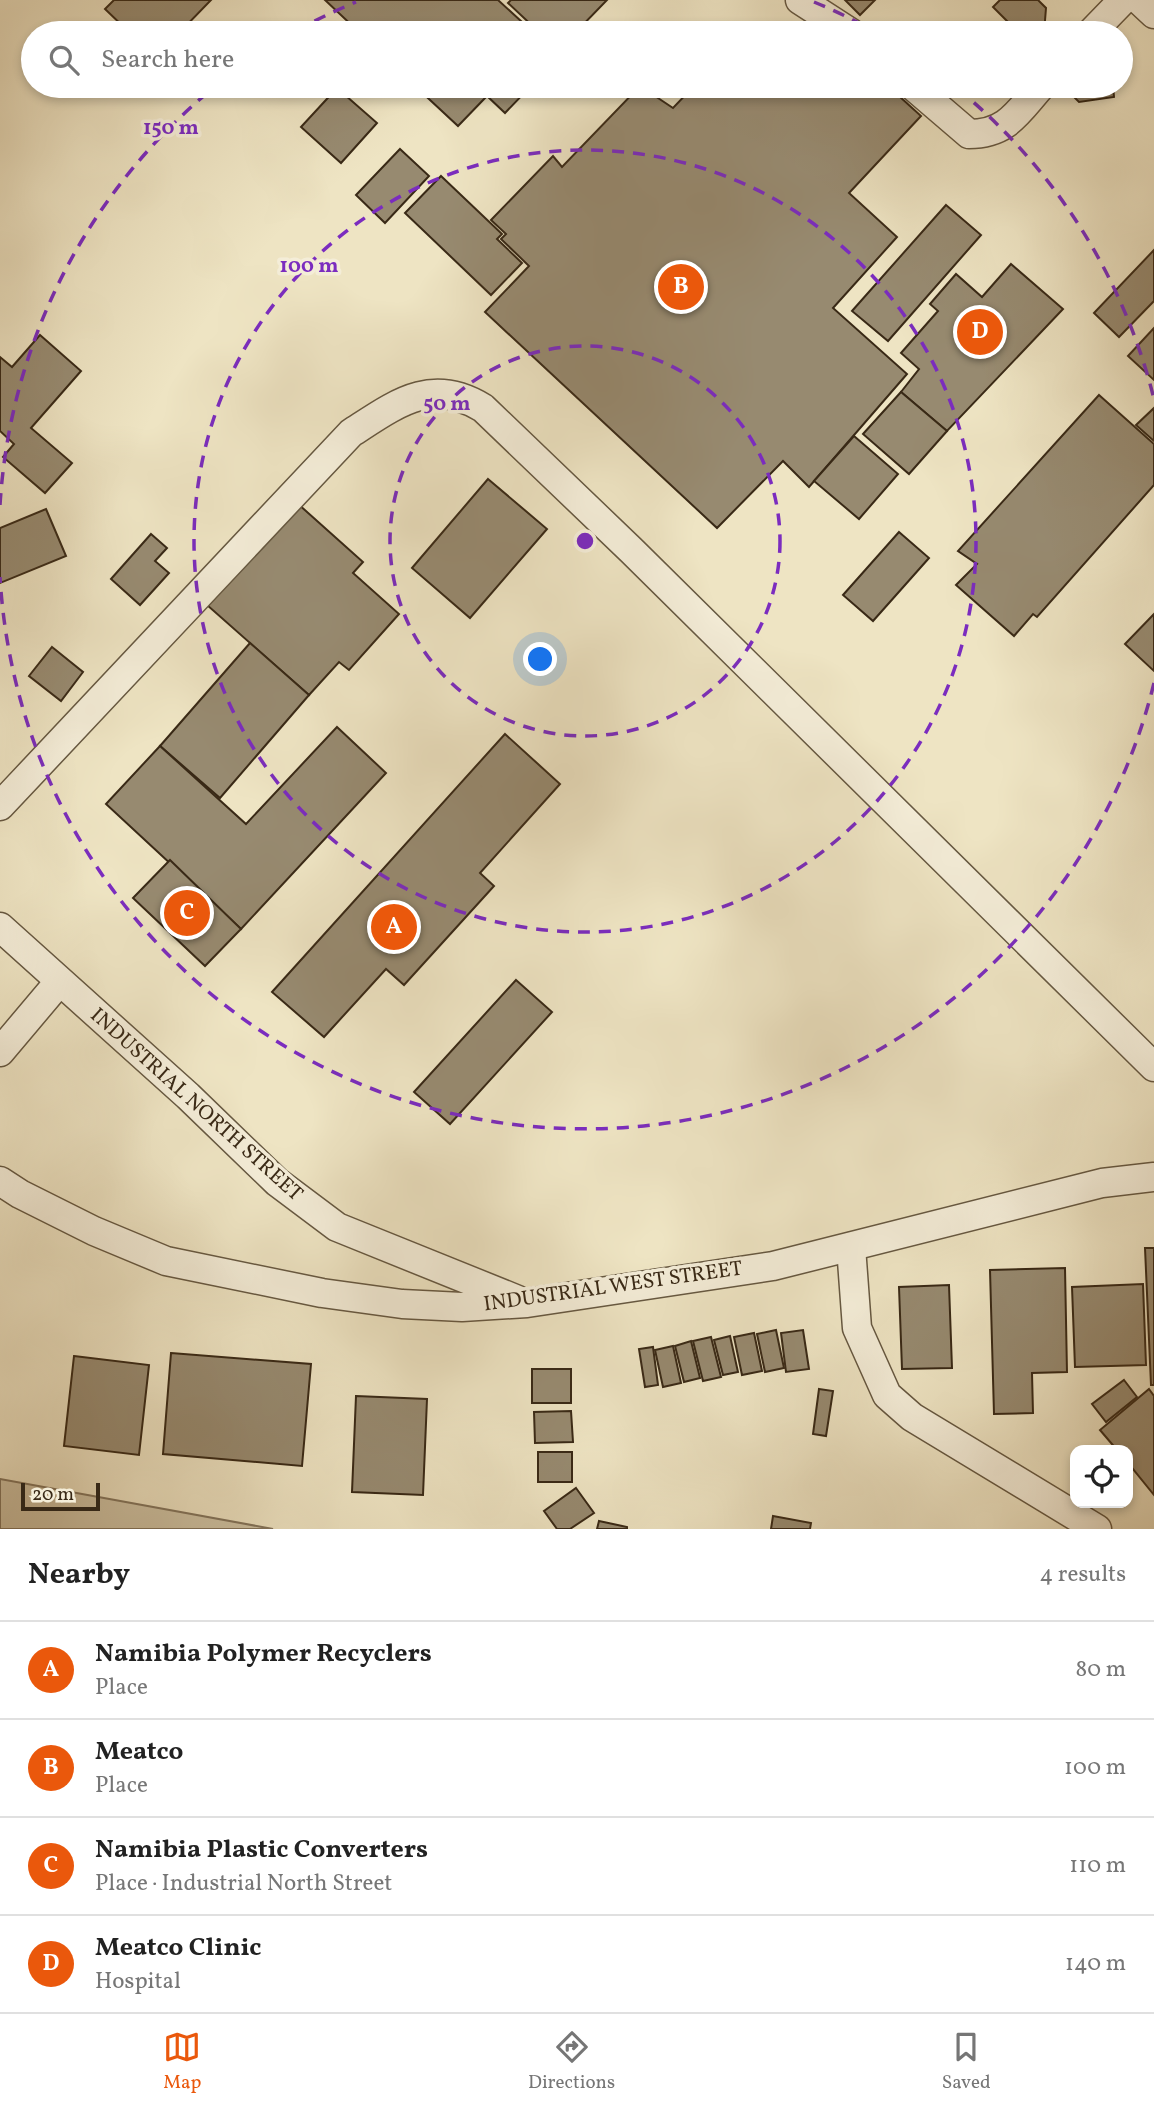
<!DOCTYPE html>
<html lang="en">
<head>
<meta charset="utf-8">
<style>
	:root { --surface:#fff; --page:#f6f6f6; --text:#222; --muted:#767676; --line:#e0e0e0; --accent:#ea580c }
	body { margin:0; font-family:Vollkorn,serif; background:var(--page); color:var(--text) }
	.controls { position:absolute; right:21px; bottom:21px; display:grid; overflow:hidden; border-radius:14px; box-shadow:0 4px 10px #0003 }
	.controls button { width:63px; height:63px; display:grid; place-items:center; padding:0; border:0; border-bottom:2px solid var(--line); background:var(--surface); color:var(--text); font:35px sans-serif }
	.scale { position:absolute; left:21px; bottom:18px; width:79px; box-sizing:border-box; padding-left:7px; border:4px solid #392916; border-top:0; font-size:19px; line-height:24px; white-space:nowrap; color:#392916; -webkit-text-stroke:5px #f4edd8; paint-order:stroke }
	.you { position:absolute; left:541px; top:660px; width:24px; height:24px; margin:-18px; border:5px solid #fff; border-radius:50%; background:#1a73e8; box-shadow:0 0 0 10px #1a73e833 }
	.badge { display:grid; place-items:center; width:46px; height:46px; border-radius:50%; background:var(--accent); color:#fff; font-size:23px; font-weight:700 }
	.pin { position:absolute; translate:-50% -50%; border:4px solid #fff; box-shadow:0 2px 7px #0006 }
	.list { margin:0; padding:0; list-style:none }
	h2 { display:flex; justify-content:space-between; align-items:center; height:91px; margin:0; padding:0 28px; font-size:30px }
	h2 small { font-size:23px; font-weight:400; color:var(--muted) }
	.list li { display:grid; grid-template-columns:46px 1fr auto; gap:21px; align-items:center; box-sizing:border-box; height:98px; padding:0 28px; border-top:2px solid var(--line) }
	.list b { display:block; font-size:26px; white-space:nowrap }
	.list p { margin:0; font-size:23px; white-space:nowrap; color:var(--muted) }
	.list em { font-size:23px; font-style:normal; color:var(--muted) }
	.icon { flex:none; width:38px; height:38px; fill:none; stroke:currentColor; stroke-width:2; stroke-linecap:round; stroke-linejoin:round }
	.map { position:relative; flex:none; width:1154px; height:1529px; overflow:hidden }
	.search { position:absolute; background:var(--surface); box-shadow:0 4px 10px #0003; left:21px; right:21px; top:21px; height:77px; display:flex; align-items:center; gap:18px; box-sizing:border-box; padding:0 24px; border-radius:38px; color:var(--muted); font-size:26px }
	.sheet { height:483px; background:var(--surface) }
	nav { display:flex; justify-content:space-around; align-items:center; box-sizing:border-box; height:98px; border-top:2px solid var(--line); background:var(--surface); font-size:19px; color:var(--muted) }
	nav a { display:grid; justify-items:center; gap:4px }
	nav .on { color:var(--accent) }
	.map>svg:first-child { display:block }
	.green { fill:#cfc4a6; stroke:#84765e; stroke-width:2 }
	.building { fill:#978a70; stroke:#392916; stroke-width:2 }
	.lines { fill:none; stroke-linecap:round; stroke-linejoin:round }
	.minor-casing { stroke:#665841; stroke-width:31 }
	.minor { stroke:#f4edd8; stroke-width:28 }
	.ring { fill:none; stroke:#7b2cbf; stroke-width:3.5; stroke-dasharray:12 9 }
	.labels { text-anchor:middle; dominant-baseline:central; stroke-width:7; stroke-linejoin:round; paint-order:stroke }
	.street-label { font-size:21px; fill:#392916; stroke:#f4edd8 }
	.centre { fill:#7b2cbf; stroke:#f4edd8; stroke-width:3.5 }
	.ring-label { font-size:21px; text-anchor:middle; font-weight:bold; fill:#7b2cbf; stroke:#f4edd8; stroke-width:7; stroke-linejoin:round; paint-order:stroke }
</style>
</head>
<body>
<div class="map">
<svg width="1154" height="1529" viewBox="0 0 1154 1529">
	<rect width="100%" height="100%" fill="#eee4c3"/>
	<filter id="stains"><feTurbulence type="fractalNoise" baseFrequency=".00286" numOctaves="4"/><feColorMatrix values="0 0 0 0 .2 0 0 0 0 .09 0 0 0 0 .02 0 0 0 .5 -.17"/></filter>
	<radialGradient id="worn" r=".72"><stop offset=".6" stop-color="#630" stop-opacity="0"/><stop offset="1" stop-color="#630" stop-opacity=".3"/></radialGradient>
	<!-- green -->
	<polygon class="green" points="0,1479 273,1529 0,1529"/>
	<!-- building -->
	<g class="building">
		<polygon points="114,0 211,0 179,33 130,33 105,9"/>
		<polygon points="325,0 498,0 534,33 360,33"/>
		<polygon points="511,0 607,0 575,33 540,33 508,3"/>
		<polygon points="845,0 875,0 860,15"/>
		<polygon points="1000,0 1038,0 1046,8 1044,33 1019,33 993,7"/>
		<polygon points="415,86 531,86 505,113 487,96 458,126"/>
		<polygon points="640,86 673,108 694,86 888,86 921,116 849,193 897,237 833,308 907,374 809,487 783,461 717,528 485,312 529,266 501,239 506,234 491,220 553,156 562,167"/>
		<polygon points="1063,86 1113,86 1114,97 1079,102"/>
		<polygon points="337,88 377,123 341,163 301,127"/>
		<polygon points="400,149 429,176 385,223 356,195"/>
		<polygon points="441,176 502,234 497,239 522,263 491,295 405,213"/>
		<polygon points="946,205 981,235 888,341 852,311"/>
		<polygon points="1154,250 1154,301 1119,337 1094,313"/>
		<polygon points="1011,264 1063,309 947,431 901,392 919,369 901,353 938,311 930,304 956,274 982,297"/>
		<polygon points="1154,328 1154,380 1128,356"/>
		<polygon points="40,335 81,371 31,428 72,463 45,493 3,457 14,444 0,431 0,357 12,367"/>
		<polygon points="901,392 947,431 909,474 863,434"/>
		<polygon points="1099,395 1154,444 1154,485 1037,617 1033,614 1014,636 956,585 977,564 958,551"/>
		<polygon points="1154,408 1154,441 1136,425"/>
		<polygon points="854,436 898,474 859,519 814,481"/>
		<polygon points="488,479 547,529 470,618 412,568"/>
		<polygon points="297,503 363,562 353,573 399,614 349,670 339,662 309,695 207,605"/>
		<polygon points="46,509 66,556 0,583 0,528"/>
		<polygon points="899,532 929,558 873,621 843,595"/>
		<polygon points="151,534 167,548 155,561 169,573 140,605 111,579"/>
		<polygon points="1154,614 1154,671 1125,644"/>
		<polygon points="250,643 309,695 220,798 160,746"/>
		<polygon points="52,647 83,672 61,701 29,676"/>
		<polygon points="337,727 386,773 241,929 106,804 160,746 246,824"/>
		<polygon points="505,734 560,784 480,873 494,886 404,985 386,969 324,1037 272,992"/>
		<polygon points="170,860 241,929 205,966 133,898"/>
		<polygon points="516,980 552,1012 450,1124 414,1092"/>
		<polygon points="1145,1248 1154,1248 1154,1385 1151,1385"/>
		<polygon points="1065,1268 1067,1372 1032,1373 1033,1413 994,1414 990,1270"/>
		<polygon points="1143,1284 1146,1365 1075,1367 1072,1287"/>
		<polygon points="949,1285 952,1368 902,1369 899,1287"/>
		<polygon points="776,1330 784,1368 765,1372 757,1334"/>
		<polygon points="803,1330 809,1369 786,1372 781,1333"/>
		<polygon points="754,1333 762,1371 742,1375 734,1337"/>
		<polygon points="730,1336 738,1372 723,1375 714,1340"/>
		<polygon points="711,1337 721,1377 703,1381 693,1341"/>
		<polygon points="691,1341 700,1378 684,1382 675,1346"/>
		<polygon points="673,1346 681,1383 663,1387 655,1350"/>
		<polygon points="653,1347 658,1385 645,1387 639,1349"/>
		<polygon points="171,1353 311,1364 302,1466 163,1454"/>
		<polygon points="74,1356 149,1365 139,1455 64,1446"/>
		<rect x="532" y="1369" width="39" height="34"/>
		<polygon points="1124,1380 1137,1397 1106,1422 1092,1404"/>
		<polygon points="819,1389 833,1391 826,1436 813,1434"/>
		<polygon points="1149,1389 1154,1396 1154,1495 1128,1463 1128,1450 1117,1450 1100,1430"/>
		<polygon points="356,1396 427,1399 423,1495 352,1492"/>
		<polygon points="571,1411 573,1442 535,1443 534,1412"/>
		<rect x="538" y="1452" width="34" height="30"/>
		<polygon points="576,1488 594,1513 570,1529 557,1529 544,1511"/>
		<polygon points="773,1516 811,1523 810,1529 771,1529"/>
		<polygon points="599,1521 627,1527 627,1529 597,1529"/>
	</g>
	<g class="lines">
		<defs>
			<g id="minor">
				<polyline points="800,0 851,33"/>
				<polyline points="1139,0 1154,14"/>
				<polyline points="1091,33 1123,0"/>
				<path d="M913,86L969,134C1007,134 1018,112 1041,86"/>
				<path d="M0,806L351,433C396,404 431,376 483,408L631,550L1154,1067"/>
				<polyline points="0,927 188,1096 277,1182 337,1227 518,1300"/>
				<polyline points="0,1052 59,982"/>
				<polyline points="0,1181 20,1194 94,1231 166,1261 322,1293 402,1304 462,1307 527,1303 773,1266 1102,1183 1154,1177"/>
				<polyline points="851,1247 857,1328 887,1395 912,1417 1097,1529"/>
			</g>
		</defs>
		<!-- minor casing -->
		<use href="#minor" class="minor-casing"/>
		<!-- minor -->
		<use href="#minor" class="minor"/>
	</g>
	<!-- distance rings -->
	<g class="ring">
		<circle cx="585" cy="541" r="195"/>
		<circle cx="585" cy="541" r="391"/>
		<path d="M1154 683A586 586 0 0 1 0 577M0 505A586 586 0 0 1 212 89M296 31A586 586 0 0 1 356 2M814 2A586 586 0 0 1 874 31M958 89A586 586 0 0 1 1154 399"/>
	</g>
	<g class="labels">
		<!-- street labels -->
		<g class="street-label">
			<text transform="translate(196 1105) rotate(42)">INDUSTRIAL NORTH STREET</text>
			<text transform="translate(613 1287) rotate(-8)">INDUSTRIAL WEST STREET</text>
		</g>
	</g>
	<circle cx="585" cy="541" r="10" class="centre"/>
	<g class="ring-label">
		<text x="171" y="134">150 m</text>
		<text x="309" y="272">100 m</text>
		<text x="447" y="410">50 m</text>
	</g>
	<rect width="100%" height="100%" filter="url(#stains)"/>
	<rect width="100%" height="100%" fill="url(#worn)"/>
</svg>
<div class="controls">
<button><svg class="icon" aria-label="locate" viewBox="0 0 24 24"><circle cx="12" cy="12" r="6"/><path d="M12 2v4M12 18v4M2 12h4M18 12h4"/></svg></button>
</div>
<div class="scale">20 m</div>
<div class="you"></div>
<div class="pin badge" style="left:394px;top:927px">A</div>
<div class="pin badge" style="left:681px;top:287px">B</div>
<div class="pin badge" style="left:187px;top:913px">C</div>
<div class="pin badge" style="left:980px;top:332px">D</div>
<div class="search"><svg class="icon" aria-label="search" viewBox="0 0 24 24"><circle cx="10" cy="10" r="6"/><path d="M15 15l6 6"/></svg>Search here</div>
</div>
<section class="sheet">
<h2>Nearby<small>4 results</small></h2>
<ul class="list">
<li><span class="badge">A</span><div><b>Namibia Polymer Recyclers</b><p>Place</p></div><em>80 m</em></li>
<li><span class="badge">B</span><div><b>Meatco</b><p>Place</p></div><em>100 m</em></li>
<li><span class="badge">C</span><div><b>Namibia Plastic Converters</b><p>Place · Industrial North Street</p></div><em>110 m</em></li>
<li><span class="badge">D</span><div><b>Meatco Clinic</b><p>Hospital</p></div><em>140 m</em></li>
</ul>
</section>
<nav>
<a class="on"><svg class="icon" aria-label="map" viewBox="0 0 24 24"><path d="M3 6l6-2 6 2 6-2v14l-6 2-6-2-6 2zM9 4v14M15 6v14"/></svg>Map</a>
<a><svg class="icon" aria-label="directions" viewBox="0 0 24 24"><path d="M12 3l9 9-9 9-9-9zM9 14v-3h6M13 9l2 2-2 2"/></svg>Directions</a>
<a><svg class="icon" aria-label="saved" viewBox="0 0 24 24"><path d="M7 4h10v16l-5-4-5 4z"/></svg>Saved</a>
</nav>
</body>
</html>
